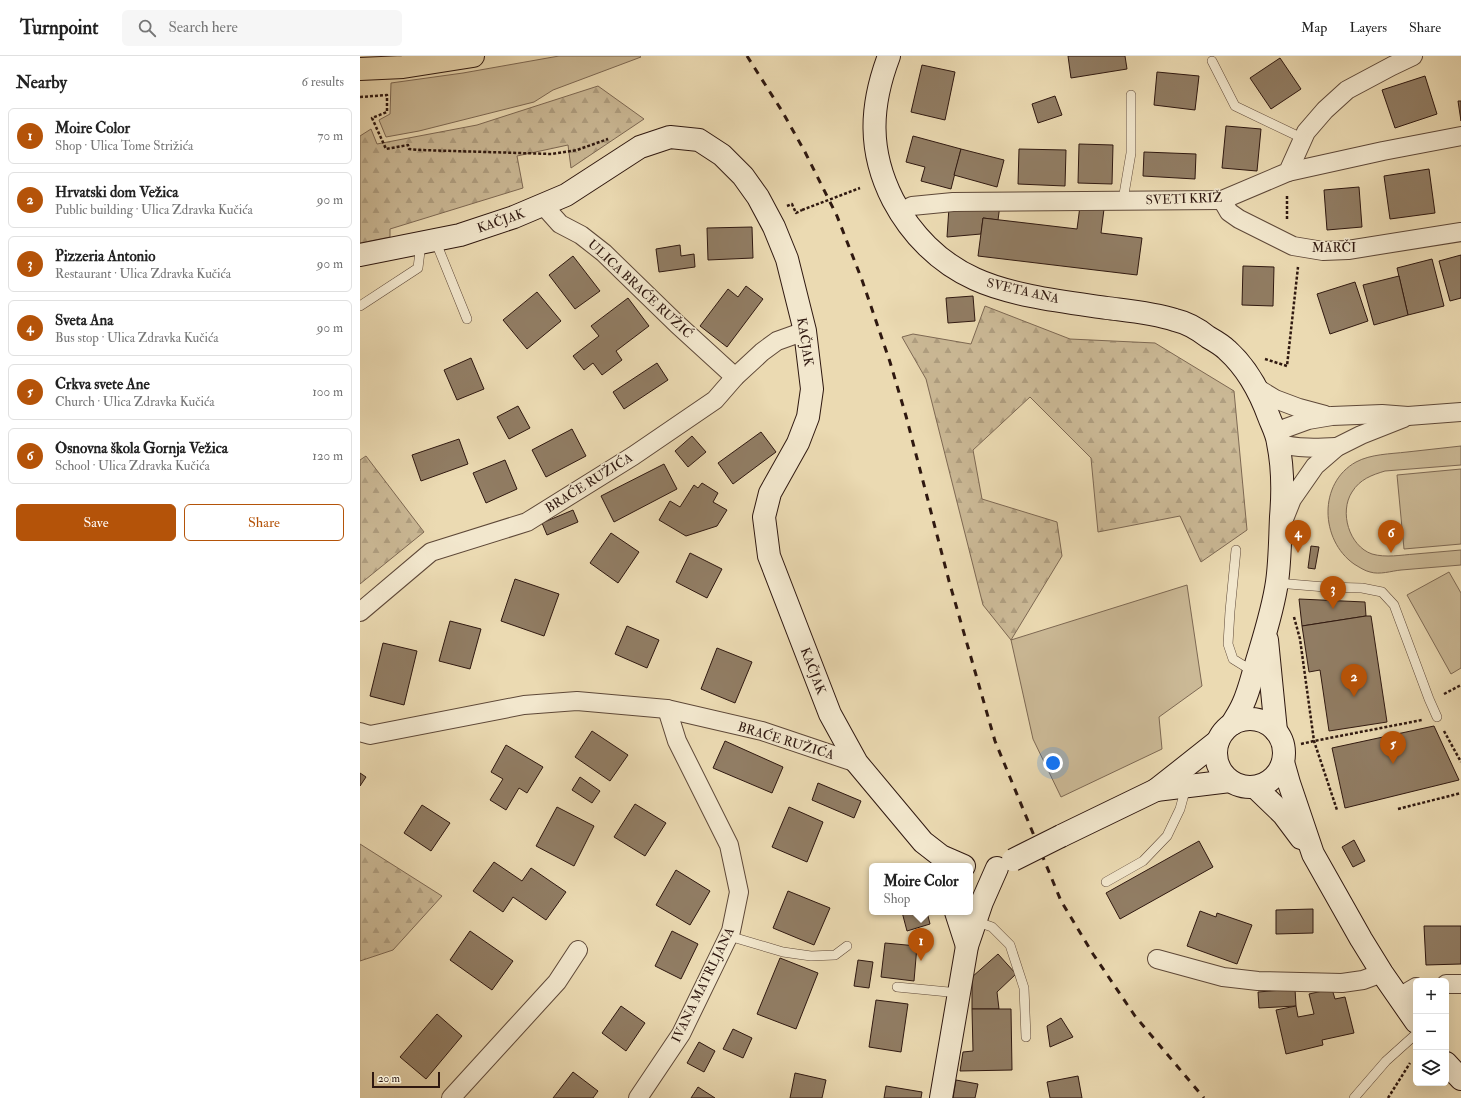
<!DOCTYPE html>
<html lang="en">
<head>
<meta charset="utf-8">
<style>
	:root { --surface:#fff; --page:#f6f6f6; --text:#222; --muted:#767676; --line:#e0e0e0; --accent:#b45309 }
	body { margin:0; font-family:"IM FELL Double Pica",serif; background:var(--page); color:var(--text) }
	.controls { position:absolute; right:12px; bottom:12px; display:grid; overflow:hidden; border-radius:6px; box-shadow:0 4px 16px #0002 }
	.controls button { width:36px; height:36px; display:grid; place-items:center; padding:0; border:0; border-bottom:1px solid var(--line); background:var(--surface); color:var(--text); font:20px sans-serif }
	.scale { position:absolute; left:12px; bottom:10px; width:68px; box-sizing:border-box; padding-left:4px; border:2px solid #2f1810; border-top:0; font-size:11px; line-height:14px; white-space:nowrap; color:#2f1810; -webkit-text-stroke:3px #f2e7cd; paint-order:stroke }
	.you { position:absolute; left:693px; top:707px; width:14px; height:14px; margin:-10px; border:3px solid #fff; border-radius:50%; background:#1a73e8; box-shadow:0 0 0 6px #1a73e833 }
	.badge { display:grid; place-items:center; width:26px; height:26px; border-radius:50%; background:var(--accent); color:#fff; font-size:13px; font-weight:700 }
	.pin { position:absolute; translate:-50% -33px; filter:drop-shadow(0 1px 2px #0008) }
	.pin::after { content:''; position:absolute; top:21px; width:14px; height:12px; background:inherit; clip-path:polygon(0 0,100% 0,50% 100%) }
	.popup { position:absolute; left:509px; top:807px; width:104px; height:52px; box-sizing:border-box; display:grid; place-content:center; border-radius:6px; background:var(--surface); filter:drop-shadow(0 1px 3px #0005); font-size:13px; white-space:nowrap; color:var(--muted) }
	.popup b { font-size:15px; color:var(--text) }
	.popup::after { content:''; position:absolute; left:50%; top:100%; margin-left:-8px; border:8px solid transparent; border-top-color:var(--surface) }
	.list { margin:0; padding:0; list-style:none }
	h2 { display:flex; justify-content:space-between; align-items:center; height:52px; margin:0; padding:0 16px; font-size:17px }
	h2 small { font-size:13px; font-weight:400; color:var(--muted) }
	.list li { display:grid; grid-template-columns:26px 1fr auto; gap:12px; align-items:center; box-sizing:border-box; height:56px; margin:0 8px 8px; padding:0 8px; border:1px solid var(--line); border-radius:6px }
	.list b { display:block; font-size:15px; white-space:nowrap }
	.list p { margin:0; font-size:13px; white-space:nowrap; color:var(--muted) }
	.list em { font-size:13px; font-style:normal; color:var(--muted) }
	.actions { display:flex; gap:8px; padding:12px 16px }
	.actions a { flex:1; padding:9px 0; border:1px solid var(--accent); border-radius:6px; text-align:center; font-size:14px; color:var(--accent) }
	.actions .main { background:var(--accent); color:#fff }
	.icon { flex:none; width:22px; height:22px; fill:none; stroke:currentColor; stroke-width:2; stroke-linecap:round; stroke-linejoin:round }
	.map { position:relative; flex:none; width:1101px; height:1042px; overflow:hidden }
	header { display:flex; align-items:center; gap:24px; box-sizing:border-box; height:56px; padding:0 20px; background:var(--surface); border-bottom:1px solid var(--line) }
	header strong { font-size:19px }
	nav { display:flex; gap:22px; margin-inline-start:auto; font-size:14px }
	.search { width:280px; height:36px; background:var(--page); display:flex; align-items:center; gap:10px; box-sizing:border-box; padding:0 14px; border-radius:6px; color:var(--muted); font-size:15px }
	main { display:flex }
	aside { flex:1; background:var(--surface) }
	.map>svg:first-child { display:block }
	.green { fill:#cbb996; stroke:#7d6853 }
	.forest { fill:url(#forest-firs); stroke:#7d6853 }
	.building { fill:#917d64; stroke:#2f1810 }
	.lines { fill:none; stroke-linecap:round; stroke-linejoin:round }
	.lane-casing { stroke:#5e4838; stroke-width:10 }
	.street-casing { stroke:#5e4838; stroke-width:20 }
	.secondary-casing { stroke:#2f1810; stroke-width:24 }
	.highway-casing { stroke:#2f1810; stroke-width:24 }
	.path { stroke:#2f1810; stroke-width:2.5; stroke-dasharray:3 2; stroke-linecap:butt }
	.lane { stroke:#f2e7cd; stroke-width:9 }
	.street { stroke:#f2e7cd; stroke-width:18 }
	.secondary { stroke:#f2e7cd; stroke-width:22 }
	.highway { stroke:#ebdab2; stroke-width:22 }
	.rail { stroke:#2f1810; stroke-width:3; stroke-dasharray:7 7; stroke-linecap:butt }
	.secondary-bridge-casing { stroke:#2f1810; stroke-width:24; stroke-linecap:butt }
	.path-bridge { stroke:#2f1810; stroke-width:2.5; stroke-dasharray:3 2; stroke-linecap:butt }
	.secondary-bridge { stroke:#f2e7cd; stroke-width:22 }
	.labels { text-anchor:middle; dominant-baseline:central; stroke-width:3; stroke-linejoin:round; paint-order:stroke }
	.street-label { font-size:13px; fill:#2f1810; stroke:#f2e7cd }
</style>
</head>
<body>
<header>
<strong>Turnpoint</strong>
<div class="search"><svg class="icon" aria-label="search" viewBox="0 0 24 24"><circle cx="10" cy="10" r="6"/><path d="M15 15l6 6"/></svg>Search here</div>
<nav><a>Map</a><a>Layers</a><a>Share</a></nav>
</header>
<main>
<aside>
<h2>Nearby<small>6 results</small></h2>
<ul class="list">
<li><span class="badge">1</span><div><b>Moire Color</b><p>Shop · Ulica Tome Strižića</p></div><em>70 m</em></li>
<li><span class="badge">2</span><div><b>Hrvatski dom Vežica</b><p>Public building · Ulica Zdravka Kučića</p></div><em>90 m</em></li>
<li><span class="badge">3</span><div><b>Pizzeria Antonio</b><p>Restaurant · Ulica Zdravka Kučića</p></div><em>90 m</em></li>
<li><span class="badge">4</span><div><b>Sveta Ana</b><p>Bus stop · Ulica Zdravka Kučića</p></div><em>90 m</em></li>
<li><span class="badge">5</span><div><b>Crkva svete Ane</b><p>Church · Ulica Zdravka Kučića</p></div><em>100 m</em></li>
<li><span class="badge">6</span><div><b>Osnovna škola Gornja Vežica</b><p>School · Ulica Zdravka Kučića</p></div><em>120 m</em></li>
</ul>
<div class="actions"><a class="main">Save</a><a>Share</a></div>
</aside>
<div class="map">
<svg width="1101" height="1042" viewBox="0 0 1101 1042">
	<defs>
		<pattern id="forest-firs" width="22" height="20" patternUnits="userSpaceOnUse"><rect width="22" height="20" fill="#cbb996"/><path d="M5 1l3.5 6h-7zM16 11l3.5 6h-7z" fill="#af9e80"/></pattern>
	</defs>
	<rect width="100%" height="100%" fill="#ebdab2"/>
	<filter id="stains"><feTurbulence type="fractalNoise" baseFrequency=".005" numOctaves="4"/><feColorMatrix values="0 0 0 0 .2 0 0 0 0 .09 0 0 0 0 .02 0 0 0 .5 -.17"/></filter>
	<radialGradient id="worn" r=".72"><stop offset=".6" stop-color="#630" stop-opacity="0"/><stop offset="1" stop-color="#630" stop-opacity=".3"/></radialGradient>
	<!-- green -->
	<g class="green">
		<polygon points="199,0 280,0 281,1 193,34 174,46 59,75 26,81 19,64 30,58 31,27 103,17"/>
		<path d="M1101,390V409L1025,415C1012,419 1000,423 992,436C979,456 989,490 1012,498C1026,502 1041,499 1055,498C1070,497 1086,495 1101,494V509C1081,511 1061,512 1041,514C1031,515 1020,519 1010,516C1005,515 999,511 994,508C960,484 958,427 996,406C1011,398 1030,398 1047,396C1065,394 1083,392 1101,390Z"/>
		<polygon points="1101,413 1101,488 1044,493 1037,419"/>
		<polygon points="1089,516 1101,537 1101,612 1091,618 1047,539"/>
		<polygon points="827,529 842,630 799,661 802,693 701,741 673,683 651,584"/>
	</g>
	<!-- forest -->
	<g class="forest">
		<polygon points="238,30 284,63 211,112 208,89 157,100 163,132 30,173 30,181 0,187 0,80 11,73 17,88 117,69"/>
		<polygon points="625,250 710,283 795,287 874,335 887,474 841,506 820,460 738,476 731,402 670,341 613,394 622,443 697,466 702,500 651,584 623,549 566,323 542,281 553,278 611,288"/>
		<polygon points="6,400 64,476 0,528 0,404"/>
		<polygon points="0,788 82,840 33,894 0,905"/>
	</g>
	<!-- building -->
	<g class="building">
		<polygon points="708,0 765,0 767,13 711,22"/>
		<polygon points="920,2 941,33 911,53 890,22"/>
		<polygon points="562,9 595,16 585,64 551,56"/>
		<polygon points="797,16 839,20 835,54 794,49"/>
		<polygon points="1065,20 1077,58 1035,72 1022,34"/>
		<polygon points="695,40 702,59 678,67 672,48"/>
		<polygon points="1098,45 1101,45 1101,65"/>
		<polygon points="866,70 901,73 897,115 862,112"/>
		<polygon points="553,80 601,93 591,133 561,125 565,111 546,106"/>
		<polygon points="719,88 753,89 752,128 718,127"/>
		<polygon points="601,93 644,104 637,131 594,119"/>
		<polygon points="659,93 706,94 705,130 658,128"/>
		<polygon points="784,96 836,98 835,123 783,120"/>
		<polygon points="1069,113 1075,157 1030,163 1024,120"/>
		<polygon points="999,131 1002,171 967,174 964,134"/>
		<polygon points="640,149 638,164 623,162 621,178 587,181 589,151"/>
		<polygon points="720,150 744,153 741,177 782,182 777,219 618,200 623,162 717,173"/>
		<polygon points="392,171 393,202 348,204 347,172"/>
		<polygon points="320,189 321,200 334,198 335,211 299,216 296,193"/>
		<polygon points="1101,199 1101,242 1090,245 1079,205"/>
		<polygon points="213,200 240,235 215,253 189,219"/>
		<polygon points="1072,203 1084,250 1048,259 1037,212"/>
		<polygon points="883,210 914,211 913,250 882,249"/>
		<polygon points="1039,220 1048,259 1014,269 1003,229"/>
		<polygon points="995,226 1008,265 970,278 957,238"/>
		<polygon points="386,230 403,243 367,291 340,270 368,233 378,241"/>
		<polygon points="177,236 201,265 167,293 143,264"/>
		<polygon points="613,240 615,265 588,267 586,242"/>
		<polygon points="268,242 289,270 256,295 262,304 242,319 233,307 224,314 213,300 239,280 231,270"/>
		<polygon points="111,302 124,333 97,344 84,314"/>
		<polygon points="297,307 308,324 264,353 253,336"/>
		<polygon points="158,350 170,372 149,383 137,361"/>
		<polygon points="212,373 226,400 186,421 172,394"/>
		<polygon points="401,376 416,396 373,428 358,407"/>
		<polygon points="332,380 346,396 328,411 315,395"/>
		<polygon points="99,383 108,408 61,425 52,399"/>
		<polygon points="145,404 157,433 126,447 113,417"/>
		<polygon points="304,408 317,433 254,466 241,440"/>
		<polygon points="342,427 358,437 353,446 367,454 357,470 326,480 299,464 310,445 320,451 334,429 338,432"/>
		<polygon points="213,454 218,466 187,479 182,467"/>
		<polygon points="251,477 279,496 258,527 230,507"/>
		<polygon points="951,490 959,491 955,513 948,512"/>
		<polygon points="330,497 362,513 347,542 316,526"/>
		<polygon points="155,523 199,538 184,580 141,565"/>
		<polygon points="939,543 1005,546 1006,560 942,570"/>
		<polygon points="1006,560 1011,560 1027,666 969,675 960,614 949,616 942,570"/>
		<polygon points="90,565 121,573 110,613 79,605"/>
		<polygon points="267,570 299,584 287,612 255,598"/>
		<polygon points="23,587 57,595 44,649 10,640"/>
		<polygon points="357,592 392,606 375,647 341,633"/>
		<polygon points="1074,670 1099,724 985,752 972,692"/>
		<polygon points="232,675 268,699 250,725 215,701"/>
		<polygon points="365,685 423,711 412,737 353,712"/>
		<polygon points="146,689 183,711 167,737 159,732 146,754 130,744 143,723 131,716"/>
		<polygon points="0,717 6,721 0,730"/>
		<polygon points="220,721 240,735 232,747 212,734"/>
		<polygon points="458,727 501,745 494,762 452,744"/>
		<polygon points="275,748 306,767 285,800 254,781"/>
		<polygon points="62,749 90,767 71,795 44,777"/>
		<polygon points="197,751 234,770 214,810 176,790"/>
		<polygon points="429,751 463,766 447,806 412,791"/>
		<polygon points="994,784 1005,805 993,811 982,791"/>
		<polygon points="839,785 853,811 760,863 746,837"/>
		<polygon points="134,806 162,825 171,812 206,836 186,864 153,841 143,856 113,835"/>
		<polygon points="316,814 350,835 330,869 296,849"/>
		<polygon points="428,835 470,852 454,889 413,872"/>
		<polygon points="953,853 953,877 916,878 916,854"/>
		<polygon points="840,855 856,861 857,857 892,869 877,908 827,890"/>
		<polygon points="542,856 567,856 570,868 547,875"/>
		<polygon points="1064,870 1101,870 1101,908 1066,909"/>
		<polygon points="110,875 153,905 132,934 90,904"/>
		<polygon points="312,875 338,888 321,923 295,910"/>
		<polygon points="525,887 557,890 554,925 521,921"/>
		<polygon points="638,898 656,918 637,936 639,953 612,953 612,921"/>
		<polygon points="420,902 458,917 436,973 397,958"/>
		<polygon points="498,904 513,906 509,932 494,930"/>
		<polygon points="935,933 936,950 899,952 898,936"/>
		<polygon points="972,933 975,943 985,941 994,977 962,984 963,989 926,998 916,954 936,950 938,961 954,958 949,938"/>
		<polygon points="516,944 548,948 541,996 509,991"/>
		<polygon points="261,950 285,967 266,995 242,977"/>
		<polygon points="612,953 651,953 652,1014 600,1015 603,996 613,995"/>
		<polygon points="77,958 102,980 66,1023 40,1001"/>
		<polygon points="701,962 713,981 690,991 687,970"/>
		<polygon points="373,973 392,982 383,1002 363,993"/>
		<polygon points="339,986 355,995 344,1016 327,1007"/>
		<polygon points="213,1016 238,1035 233,1042 193,1042"/>
		<polygon points="435,1017 466,1024 462,1042 430,1042"/>
		<polygon points="718,1020 722,1042 690,1042 687,1026"/>
		<polygon points="596,1024 618,1028 615,1042 593,1042"/>
		<polygon points="526,1030 562,1036 561,1042 524,1042"/>
		<polygon points="338,1031 355,1042 331,1042"/>
	</g>
	<g class="lines">
		<defs>
			<g id="lane">
				<polyline points="852,5 875,50 944,83"/>
				<polyline points="763,144 771,97 771,39"/>
				<polyline points="75,184 107,263"/>
				<polyline points="0,250 58,212 61,187"/>
				<polyline points="876,494 870,555 868,588 873,603 894,616"/>
				<polyline points="917,527 965,531 1002,532 1022,536 1034,549 1069,643 1077,661"/>
				<polyline points="746,826 783,805 807,780 820,753 826,731"/>
				<polyline points="615,865 632,871 650,889 664,932 666,981"/>
				<polyline points="369,880 423,896 451,900 475,899 487,890"/>
				<polyline points="537,931 599,937"/>
				<polyline points="994,1042 1026,1005 1056,978"/>
			</g>
			<g id="street">
				<polyline points="928,116 1023,95 1101,80"/>
				<polyline points="862,144 869,156 879,163 933,190 963,195 988,194 1101,176"/>
				<polyline points="183,149 200,168 221,179 244,197 317,268 375,321"/>
				<polyline points="540,157 552,150 593,146 862,144 928,116 946,76 965,54 987,34 1032,10 1053,0"/>
				<polyline points="897,332 915,343 939,352 965,359"/>
				<polyline points="916,379 926,372 948,364 972,360 1022,358 1048,360 1101,356"/>
				<path d="M918,387C938,393 957,392 977,391"/>
				<polyline points="924,463 932,443 955,410 977,391 1001,379 1044,362"/>
				<polyline points="0,556 71,496 167,466 273,400 355,344 375,321 402,296 417,285 445,275"/>
				<polyline points="0,676 10,679 164,649 217,645 307,653 402,675 497,707"/>
				<polyline points="797,903 863,921 898,925 982,927 1003,924 1022,917"/>
				<polyline points="1086,928 1101,928"/>
				<polyline points="1039,941 1056,931"/>
				<polyline points="91,1042 197,926 218,894"/>
				<polyline points="278,1042 321,978 371,875 379,836 369,789 317,685 307,653"/>
			</g>
			<g id="secondary">
				<path d="M529,0C510,50 508,95 533,144C551,178 579,207 615,223C652,240 706,246 747,252C770,255 793,257 815,264C828,267 838,273 848,281C855,285 862,289 867,294C887,312 900,336 909,361C912,369 917,378 918,387C923,411 923,437 921,461C920,483 920,505 917,526C913,554 904,581 896,608C892,621 889,635 883,648C880,655 876,661 872,668"/>
				<polyline points="0,199 100,179 154,161 206,139 280,91 310,81 339,84 362,99 383,120 398,141 414,171 427,203 445,275 452,333 448,361 438,387 410,437 404,461 409,500 470,658 497,707 563,786 581,800 604,810"/>
				<polyline points="907,584 916,675"/>
				<circle cx="890" cy="697" r="34"/>
				<polyline points="923,706 929,727 953,798 1001,883 1022,917 1056,966"/>
				<polyline points="895,731 923,758 941,782"/>
				<polyline points="796,734 870,725"/>
				<polyline points="701,780 796,734 858,685"/>
				<polyline points="596,856 607,890"/>
				<polyline points="1086,1007 1101,1023"/>
				<polyline points="581,1042 607,890 622,846 637,812"/>
			</g>
			<polyline id="highway" points="0,13 43,11 113,0"/>
		</defs>
		<!-- lane casing -->
		<use href="#lane" class="lane-casing"/>
		<!-- street casing -->
		<use href="#street" class="street-casing"/>
		<!-- secondary casing -->
		<use href="#secondary" class="secondary-casing"/>
		<!-- highway casing -->
		<use href="#highway" class="highway-casing"/>
		<!-- path -->
		<g class="path">
			<polyline points="0,41 27,39 27,56 12,62 26,93 48,89 49,93 60,94 192,98 217,94 248,83"/>
			<polyline points="427,150 432,148 436,157 442,154"/>
			<polyline points="927,163 927,138"/>
			<polyline points="905,303 927,310 938,211"/>
			<polyline points="934,561 940,583 954,685 977,754"/>
			<polyline points="1084,638 1101,629"/>
			<polyline points="1084,675 1101,706"/>
			<polyline points="941,688 954,685 1062,664"/>
			<polyline points="1038,753 1101,737"/>
			<polyline points="1028,1042 1050,1007"/>
		</g>
		<!-- lane -->
		<use href="#lane" class="lane"/>
		<!-- street -->
		<use href="#street" class="street"/>
		<!-- secondary -->
		<use href="#secondary" class="secondary"/>
		<!-- highway -->
		<use href="#highway" class="highway"/>
		<!-- rail -->
		<polyline class="rail" points="387,0 422,55 445,96 477,160 502,224 530,306 546,360 589,525 635,685 701,845 733,898 775,960 844,1042"/>
		<defs>
			<polyline id="secondary-bridge" points="653,804 701,780"/>
		</defs>
		<!-- secondary-bridge casing -->
		<use href="#secondary-bridge" class="secondary-bridge-casing"/>
		<!-- path-bridge -->
		<polyline class="path-bridge" points="442,154 500,132"/>
		<!-- secondary-bridge -->
		<use href="#secondary-bridge" class="secondary-bridge"/>
	</g>
	<g class="labels">
		<!-- street labels -->
		<g class="street-label">
			<text transform="translate(824 143) rotate(-2)">SVETI KRIŽ</text>
			<text transform="translate(141 165) rotate(-19)">KAČJAK</text>
			<text x="974" y="192">MARČI</text>
			<text transform="translate(280 233) rotate(43)">ULICA BRAĆE RUŽIĆ</text>
			<text transform="translate(663 235) rotate(13)">SVETA ANA</text>
			<text transform="translate(445 286) rotate(81)">KAČJAK</text>
			<text transform="translate(229 427) rotate(-32)">BRAĆE RUŽIĆA</text>
			<text transform="translate(453 615) rotate(69)">KAČJAK</text>
			<text transform="translate(426 685) rotate(17)">BRAĆE RUŽIĆA</text>
			<text transform="translate(343 929) rotate(-64)">IVANA MATRLJANA</text>
		</g>
	</g>
	<rect width="100%" height="100%" filter="url(#stains)"/>
	<rect width="100%" height="100%" fill="url(#worn)"/>
</svg>
<div class="controls">
<button>+</button>
<button>−</button>
<button><svg class="icon" aria-label="layers" viewBox="0 0 24 24"><path d="M12 4l9 5-9 5-9-5zM3 14l9 5 9-5"/></svg></button>
</div>
<div class="scale">20 m</div>
<div class="you"></div>
<div class="pin badge" style="left:561px;top:905px">1</div>
<div class="popup"><b>Moire Color</b>Shop</div>
<div class="pin badge" style="left:994px;top:641px">2</div>
<div class="pin badge" style="left:973px;top:553px">3</div>
<div class="pin badge" style="left:938px;top:497px">4</div>
<div class="pin badge" style="left:1033px;top:708px">5</div>
<div class="pin badge" style="left:1031px;top:497px">6</div>
</div>
</main>
</body>
</html>
